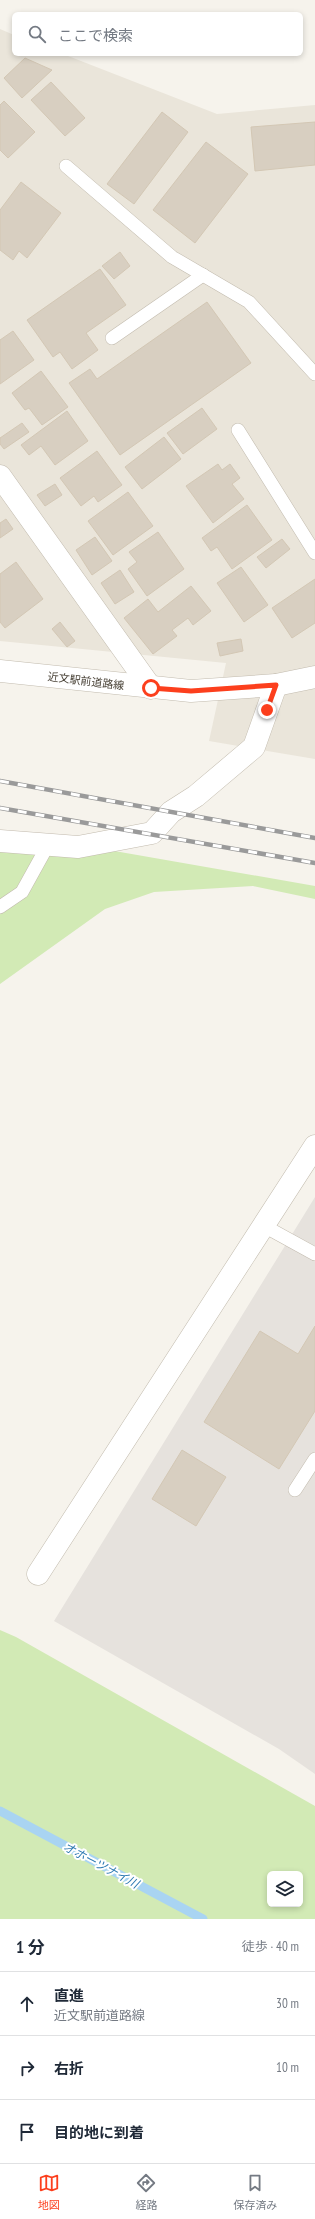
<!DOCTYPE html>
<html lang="ja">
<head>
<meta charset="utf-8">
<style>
	:root { --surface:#fff; --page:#f2f2f3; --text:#1f2937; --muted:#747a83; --line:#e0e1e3; --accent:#fc3f1d }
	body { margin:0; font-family:"PT Sans Narrow","Noto Sans JP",sans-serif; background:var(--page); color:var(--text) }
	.controls { position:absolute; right:12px; bottom:12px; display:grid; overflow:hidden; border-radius:6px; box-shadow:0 2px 6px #0003 }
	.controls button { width:36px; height:36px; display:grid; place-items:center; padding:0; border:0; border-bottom:1px solid var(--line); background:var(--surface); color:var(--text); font:20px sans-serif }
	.stop { position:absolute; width:12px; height:12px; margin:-9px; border:3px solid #fc3f1d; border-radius:50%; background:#fff }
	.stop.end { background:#fc3f1d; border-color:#fff; box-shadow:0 1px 4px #0008 }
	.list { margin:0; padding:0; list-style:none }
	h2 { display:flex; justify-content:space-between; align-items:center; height:52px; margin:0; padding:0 16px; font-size:17px }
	h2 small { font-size:13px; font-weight:400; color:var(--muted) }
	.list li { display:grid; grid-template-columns:26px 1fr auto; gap:12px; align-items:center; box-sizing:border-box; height:64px; padding:0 16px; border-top:1px solid var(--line) }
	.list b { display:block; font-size:15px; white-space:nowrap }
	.list p { margin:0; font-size:13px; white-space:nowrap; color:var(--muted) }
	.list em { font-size:13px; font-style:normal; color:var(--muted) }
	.icon { flex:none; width:22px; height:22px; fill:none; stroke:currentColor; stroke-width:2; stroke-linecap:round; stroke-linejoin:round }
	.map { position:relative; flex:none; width:315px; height:1919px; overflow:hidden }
	.search { position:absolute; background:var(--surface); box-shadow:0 2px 6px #0003; left:12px; right:12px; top:12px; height:44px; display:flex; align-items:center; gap:10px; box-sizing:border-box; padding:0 14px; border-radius:6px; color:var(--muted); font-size:15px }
	.sheet { height:244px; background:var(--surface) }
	nav { display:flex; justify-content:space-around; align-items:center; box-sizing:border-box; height:56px; border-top:1px solid var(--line); background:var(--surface); font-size:11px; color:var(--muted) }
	nav a { display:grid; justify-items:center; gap:2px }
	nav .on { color:var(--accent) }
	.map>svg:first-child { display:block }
	.residential { fill:#eae5da }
	.industrial { fill:#e6e2dd }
	.green { fill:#d2eab5; fill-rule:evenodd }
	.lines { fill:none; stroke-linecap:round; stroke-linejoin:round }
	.stream { stroke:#a9d4f2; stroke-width:9 }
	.building { fill:#d8cfc1; stroke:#d3c7b4 }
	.service-casing { stroke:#c2bbae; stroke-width:14 }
	.minor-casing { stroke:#c2bbae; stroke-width:23 }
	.service { stroke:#fff; stroke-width:13 }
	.minor { stroke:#fff; stroke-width:22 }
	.rail-casing { stroke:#9a9a9a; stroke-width:4.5 }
	.rail { stroke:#fff; stroke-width:3; stroke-dasharray:9; stroke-linecap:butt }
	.route { stroke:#fc3f1d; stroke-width:5 }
	.labels { text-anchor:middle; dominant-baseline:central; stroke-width:4; stroke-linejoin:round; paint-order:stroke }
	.street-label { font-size:11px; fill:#4b4439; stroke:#fff }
	.water-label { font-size:12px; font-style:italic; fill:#2e7ab2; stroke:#fff }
</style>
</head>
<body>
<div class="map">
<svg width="315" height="1919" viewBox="0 0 315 1919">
	<rect width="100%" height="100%" fill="#f6f3ec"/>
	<!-- residential -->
	<polygon class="residential" points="0,29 14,35 14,54 63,54 217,114 315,105 315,759 209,741 226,663 0,641"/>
	<!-- industrial -->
	<polygon class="industrial" points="315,1197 315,1774 279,1749 54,1621"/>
	<!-- green -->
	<g class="green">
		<polygon points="0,831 315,886 315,899 253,886 154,892 105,909 0,984"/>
		<path d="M0,1630L16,1637L315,1806V1919H0ZM270,1874H300V1904H270Z"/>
	</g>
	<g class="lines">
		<!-- stream -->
		<polyline class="stream" points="0,1811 203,1919"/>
	</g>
	<!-- building -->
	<g class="building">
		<polygon points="25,58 52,70 22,98 4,78"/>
		<polygon points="51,82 85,118 65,136 31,100"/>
		<polygon points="4,101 35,132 8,158 0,150 0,105"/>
		<polygon points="162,112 188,132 134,204 107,184"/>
		<polygon points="315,122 315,165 255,171 251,127"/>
		<polygon points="206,142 248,174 195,243 153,210"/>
		<polygon points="21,182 61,213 27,258 19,251 13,260 0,250 0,210"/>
		<polygon points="120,252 130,266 114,279 102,266"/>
		<polygon points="100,269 126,305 86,333 98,350 72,369 60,352 53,357 27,320"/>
		<polygon points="207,302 251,363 120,455 69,383 90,369 97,379"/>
		<polygon points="13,331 34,360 0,384 0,340"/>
		<polygon points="41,371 68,407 42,425 29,408 25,410 12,393"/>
		<polygon points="202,408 217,429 183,454 167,433"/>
		<polygon points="67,411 88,441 55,465 41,446 29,455 21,445"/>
		<polygon points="22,423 29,432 4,449 0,444 0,438"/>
		<polygon points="164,437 181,459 142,489 125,467"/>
		<polygon points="97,451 122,485 98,502 94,496 81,506 60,478"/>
		<polygon points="218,464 222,470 230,464 240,478 232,484 244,499 213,523 186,486"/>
		<polygon points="55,484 62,495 45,506 37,495"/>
		<polygon points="128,492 153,526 113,555 88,521"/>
		<polygon points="247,505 272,540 232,569 217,547 211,551 202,538"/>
		<polygon points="6,519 13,529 0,538 0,523"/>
		<polygon points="158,532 184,569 147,596 128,569 137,562 129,552"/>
		<polygon points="95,537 112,561 92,575 76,550"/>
		<polygon points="282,539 290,549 266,568 257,557"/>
		<polygon points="16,562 43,599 5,628 0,622 0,574"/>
		<polygon points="241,567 268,605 244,622 217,583"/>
		<polygon points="120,570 134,592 115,604 101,583"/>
		<polygon points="315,579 315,623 292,638 272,608"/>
		<polygon points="191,586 211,611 193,625 188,618 172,630 177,636 153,654 124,618 148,599 158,612"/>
		<polygon points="60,622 75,641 67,647 52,629"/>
		<polygon points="241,639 243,651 220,656 217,643"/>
		<polygon points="315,1326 315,1411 279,1469 204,1422 260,1331 298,1354"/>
		<polygon points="182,1450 226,1477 196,1526 152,1499"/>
	</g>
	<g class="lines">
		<defs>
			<g id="service">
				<polyline points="66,166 172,257 249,302 315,374"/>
				<polyline points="112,338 203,275"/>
				<polyline points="238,430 315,553"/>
				<polyline points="0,907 22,892 48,845"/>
				<polyline points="264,1226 315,1254"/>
				<polyline points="295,1490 315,1459"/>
			</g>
			<g id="minor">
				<polyline points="0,476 151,688"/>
				<polyline points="0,671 191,691 276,685 315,677"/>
				<polyline points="0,841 78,847 152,833 171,812 196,796 254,747 276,685"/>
				<polyline points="38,1574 315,1146"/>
			</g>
		</defs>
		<!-- service casing -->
		<use href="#service" class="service-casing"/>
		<!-- minor casing -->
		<use href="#minor" class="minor-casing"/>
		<!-- service -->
		<use href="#service" class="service"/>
		<!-- minor -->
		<use href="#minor" class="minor"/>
		<defs>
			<g id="rail">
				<polyline points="0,781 315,838"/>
				<polyline points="0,808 315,863"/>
			</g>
		</defs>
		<!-- rail casing -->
		<use href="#rail" class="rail-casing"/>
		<!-- rail -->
		<use href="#rail" class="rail"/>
	</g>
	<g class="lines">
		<!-- route -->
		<polyline class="route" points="151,688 191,691 276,685 267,710"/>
	</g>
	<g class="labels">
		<!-- street labels -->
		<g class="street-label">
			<text transform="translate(86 681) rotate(7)">近文駅前道路線</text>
		</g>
		<!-- water labels -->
		<g class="water-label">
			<text transform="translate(101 1865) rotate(28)">オホーツナイ川</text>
		</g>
	</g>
</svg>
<div class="controls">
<button><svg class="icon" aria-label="layers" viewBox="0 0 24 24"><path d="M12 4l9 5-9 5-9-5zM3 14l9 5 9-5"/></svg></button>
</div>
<div class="stop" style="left:151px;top:688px"></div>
<div class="stop end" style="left:267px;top:710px"></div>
<div class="search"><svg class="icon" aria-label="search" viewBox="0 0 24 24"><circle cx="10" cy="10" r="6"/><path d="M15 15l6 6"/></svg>ここで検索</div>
</div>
<section class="sheet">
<h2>1 分<small>徒歩 · 40 m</small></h2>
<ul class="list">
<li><svg class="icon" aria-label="ahead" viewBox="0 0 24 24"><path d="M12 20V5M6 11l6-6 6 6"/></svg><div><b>直進</b><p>近文駅前道路線</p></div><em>30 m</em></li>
<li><svg class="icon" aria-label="right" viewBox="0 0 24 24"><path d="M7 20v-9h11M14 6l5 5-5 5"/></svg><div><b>右折</b></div><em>10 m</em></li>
<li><svg class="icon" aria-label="arrive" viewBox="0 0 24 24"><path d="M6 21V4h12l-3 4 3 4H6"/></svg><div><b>目的地に到着</b></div></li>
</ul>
</section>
<nav>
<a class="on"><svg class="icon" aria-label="map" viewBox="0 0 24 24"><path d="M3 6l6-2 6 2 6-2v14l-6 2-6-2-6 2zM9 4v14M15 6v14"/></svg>地図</a>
<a><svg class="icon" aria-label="directions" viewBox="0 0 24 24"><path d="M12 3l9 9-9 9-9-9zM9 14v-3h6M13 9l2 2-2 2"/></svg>経路</a>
<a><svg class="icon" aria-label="saved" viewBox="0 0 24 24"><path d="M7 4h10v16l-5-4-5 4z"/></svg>保存済み</a>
</nav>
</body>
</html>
